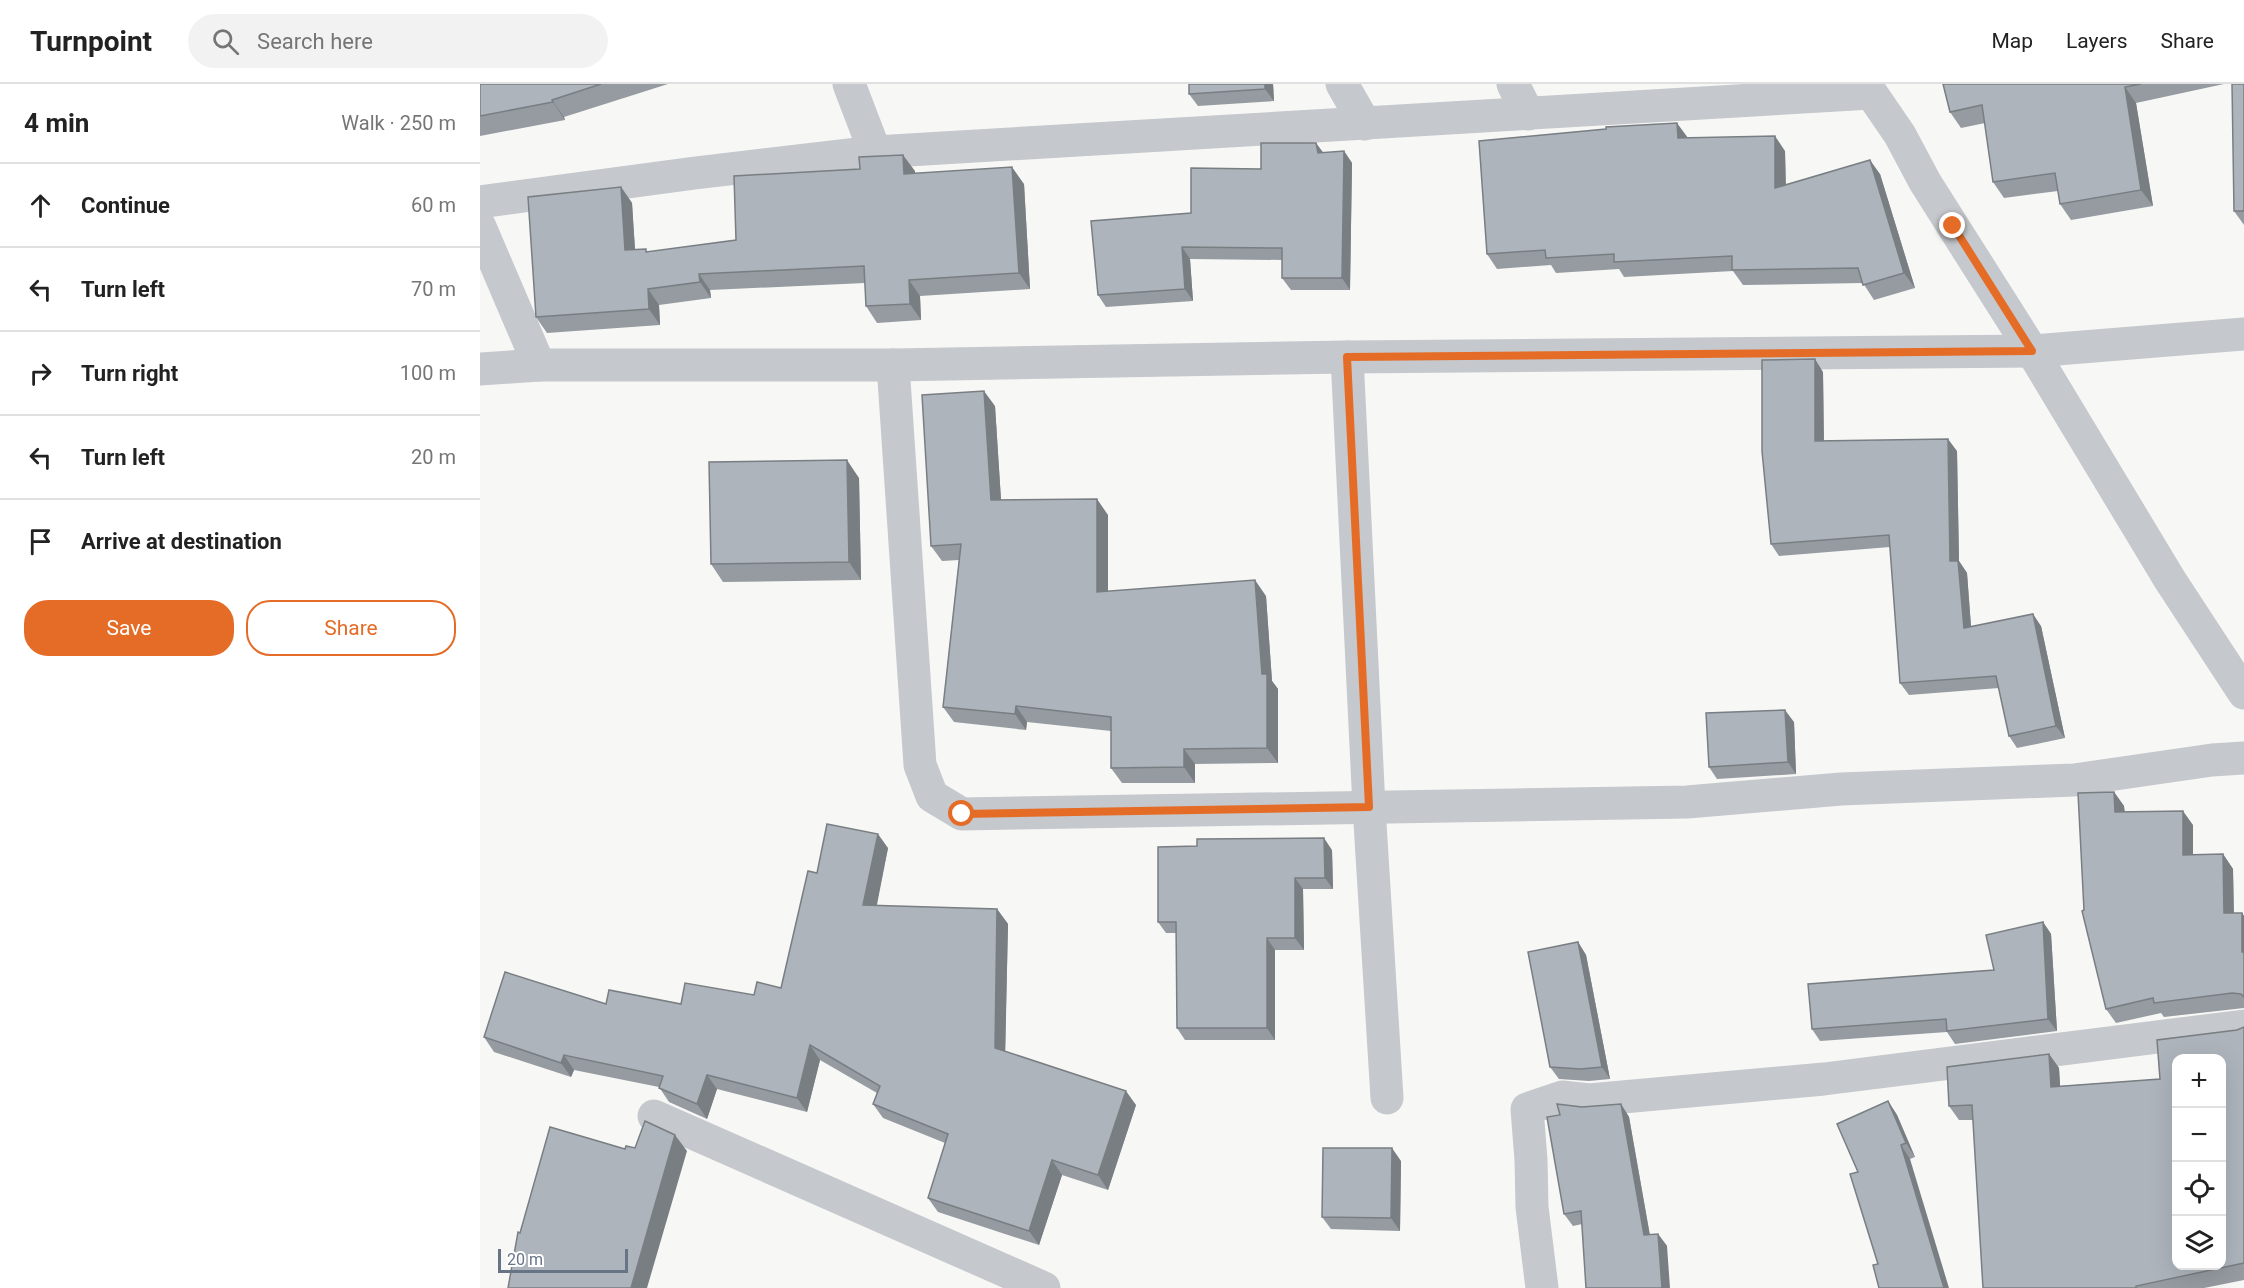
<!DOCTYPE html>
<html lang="en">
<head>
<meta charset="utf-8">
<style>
	:root { --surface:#fff; --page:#f2f2f2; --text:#222; --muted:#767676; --line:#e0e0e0; --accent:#e56c27 }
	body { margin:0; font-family:Roboto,sans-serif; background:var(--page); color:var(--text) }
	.controls { position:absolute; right:18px; bottom:18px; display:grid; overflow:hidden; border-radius:12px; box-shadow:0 6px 24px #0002 }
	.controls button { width:54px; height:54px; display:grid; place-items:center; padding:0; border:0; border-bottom:2px solid var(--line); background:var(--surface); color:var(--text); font:30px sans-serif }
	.scale { position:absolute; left:18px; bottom:15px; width:130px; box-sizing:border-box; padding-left:6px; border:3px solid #667486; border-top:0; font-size:16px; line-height:21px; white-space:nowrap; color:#667486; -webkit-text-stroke:4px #fff; paint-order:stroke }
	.stop { position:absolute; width:18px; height:18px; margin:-14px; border:4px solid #e56c27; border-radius:50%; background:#fff }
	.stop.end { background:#e56c27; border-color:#fff; box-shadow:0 2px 6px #0008 }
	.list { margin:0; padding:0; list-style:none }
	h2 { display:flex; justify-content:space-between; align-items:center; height:78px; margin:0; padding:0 24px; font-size:26px }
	h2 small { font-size:20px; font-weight:400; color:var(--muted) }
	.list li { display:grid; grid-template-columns:39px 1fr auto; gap:18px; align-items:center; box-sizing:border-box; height:84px; padding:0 24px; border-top:2px solid var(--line) }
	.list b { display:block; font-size:22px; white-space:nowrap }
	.list em { font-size:20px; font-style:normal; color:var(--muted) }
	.actions { display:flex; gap:12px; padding:18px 24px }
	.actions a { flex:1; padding:14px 0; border:2px solid var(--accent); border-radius:24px; text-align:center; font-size:21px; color:var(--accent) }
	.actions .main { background:var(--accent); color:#fff }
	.icon { flex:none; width:33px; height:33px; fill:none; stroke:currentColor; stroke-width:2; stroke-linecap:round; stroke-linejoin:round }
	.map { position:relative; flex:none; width:1764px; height:1204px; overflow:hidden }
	header { display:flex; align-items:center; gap:36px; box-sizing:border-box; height:84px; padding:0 30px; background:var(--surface); border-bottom:2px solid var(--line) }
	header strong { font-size:28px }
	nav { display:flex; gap:33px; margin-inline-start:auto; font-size:21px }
	.search { width:420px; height:54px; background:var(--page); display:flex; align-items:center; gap:15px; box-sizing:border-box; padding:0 21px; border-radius:33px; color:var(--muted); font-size:22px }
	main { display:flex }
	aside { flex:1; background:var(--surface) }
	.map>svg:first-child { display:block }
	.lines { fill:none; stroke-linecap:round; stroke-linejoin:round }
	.minor { stroke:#c5c8cc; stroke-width:33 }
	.wall { fill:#959ba1 }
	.shaded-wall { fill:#797e83 }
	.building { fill:#adb4bb; stroke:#797e83; stroke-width:1.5; fill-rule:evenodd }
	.route { stroke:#e56c27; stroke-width:8 }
</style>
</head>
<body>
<header>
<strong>Turnpoint</strong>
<div class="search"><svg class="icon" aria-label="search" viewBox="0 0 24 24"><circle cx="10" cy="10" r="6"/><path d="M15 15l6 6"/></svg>Search here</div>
<nav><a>Map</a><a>Layers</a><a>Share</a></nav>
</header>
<main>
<aside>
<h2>4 min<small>Walk · 250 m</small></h2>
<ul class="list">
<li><svg class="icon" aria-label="ahead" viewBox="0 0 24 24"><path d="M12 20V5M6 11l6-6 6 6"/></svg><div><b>Continue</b></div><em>60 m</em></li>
<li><svg class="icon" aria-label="left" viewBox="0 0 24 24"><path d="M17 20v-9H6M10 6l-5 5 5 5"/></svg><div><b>Turn left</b></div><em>70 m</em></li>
<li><svg class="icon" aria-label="right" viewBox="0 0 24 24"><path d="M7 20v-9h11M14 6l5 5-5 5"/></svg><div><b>Turn right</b></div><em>100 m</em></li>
<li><svg class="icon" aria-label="left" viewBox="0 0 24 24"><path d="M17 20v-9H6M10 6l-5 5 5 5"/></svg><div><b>Turn left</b></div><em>20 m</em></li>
<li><svg class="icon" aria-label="arrive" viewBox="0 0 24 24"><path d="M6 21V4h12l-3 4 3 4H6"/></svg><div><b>Arrive at destination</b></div></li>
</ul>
<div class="actions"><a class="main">Save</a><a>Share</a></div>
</aside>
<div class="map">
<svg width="1764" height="1204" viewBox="0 0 1764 1204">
	<rect width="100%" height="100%" fill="#f7f8f5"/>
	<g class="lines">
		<!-- minor -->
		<g class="minor">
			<polyline points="862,0 885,40"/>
			<polyline points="1033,0 1048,30"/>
			<polyline points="1385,0 1420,51 1445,98 1552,267 1690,496 1764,609"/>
			<polyline points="395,68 1391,9"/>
			<polyline points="0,118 215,89 395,68 369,0"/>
			<polyline points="0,143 59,281"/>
			<polyline points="867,273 889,723 907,1014"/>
			<polyline points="413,281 440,681 452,712 482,730 1207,718 1361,705 1594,696 1732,676 1764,674"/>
			<polyline points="0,285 59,281 413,281 867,273 1552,267 1764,250"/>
			<polyline points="174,1032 564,1204"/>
			<polyline points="1062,1204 1052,1123 1051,1076 1047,1025 1082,1013 1109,1016 1344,995 1764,942"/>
		</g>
	</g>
	<!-- wall -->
	<g class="wall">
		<polygon points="0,0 188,0 84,33 85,36 0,52"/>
		<polygon points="709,0 793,0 794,17 718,22 709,10"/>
		<polygon points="1463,0 1744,0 1656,19 1673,122 1591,136 1580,120 1578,107 1524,114 1513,98 1505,39 1481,44 1470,28"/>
		<polygon points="1764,0 1764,141 1754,127"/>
		<polygon points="1208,54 1305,67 1306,101 1400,90 1435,204 1394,216 1383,199 1263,201 1253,187 1144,193 1139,185 1076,189 1071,181 1017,185 1007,170"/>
		<polygon points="836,59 843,69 864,67 872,79 870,206 811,206 802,194 802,176 710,175 713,217 626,223 618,211 711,129 781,85"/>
		<polygon points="435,87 435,89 544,100 550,205 440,212 441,236 397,239 386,222 385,199 230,206 231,214 179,221 180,241 67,249 56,233 141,103 152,119 155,165 168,168 256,156"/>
		<polygon points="1343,288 1344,357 1477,367 1479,477 1487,489 1491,542 1561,542 1585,654 1537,664 1529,652 1519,604 1429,611 1420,599 1410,463 1299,472 1291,460"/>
		<polygon points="515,322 521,416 628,431 628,507 786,512 792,597 798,605 798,679 715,680 715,699 642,699 631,684 631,647 547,638 546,646 474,638 463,623 479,476 462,477 451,462"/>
		<polygon points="379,394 381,496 243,498 231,480"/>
		<polygon points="1314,638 1316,690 1237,695 1229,683"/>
		<polygon points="1634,708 1644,722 1645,728 1713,741 1713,771 1743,770 1753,785 1754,829 1762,829 1764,832 1764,924 1684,933 1681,929 1636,939 1626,925 1604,826"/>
		<polygon points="408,764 396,822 517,825 528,840 525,967 656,1021 628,1106 582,1091 559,1161 458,1128 448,1114 465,1059 403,1034 393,1020 397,1009 340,976 327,1028 237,1005 227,1035 189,1018 179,1003 94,986 91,993 14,968 4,953 126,920 201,920 274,911 301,904 337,789"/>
		<polygon points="852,766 853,805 823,805 824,866 795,866 795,956 705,956 697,944 696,849 686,849 678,838"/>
		<polygon points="1563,838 1571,850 1577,947 1475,960 1467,948 1340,957 1332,945 1514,886"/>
		<polygon points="1098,858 1106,871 1130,995 1109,997 1079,995 1070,983"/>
		<polygon points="1764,943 1764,1196 1724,1204 1503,1204 1493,1036 1479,1036 1469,1022 1569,970 1579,984 1580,1002 1680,995 1757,946"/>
		<polygon points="1408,1017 1417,1031 1435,1073 1430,1075 1398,1180 1378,1088"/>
		<polygon points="1141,1020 1149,1033 1170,1151 1178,1150 1187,1162 1102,1140 1093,1142 1084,1130 1102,1023"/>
		<polygon points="921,1077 920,1147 851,1145 842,1133"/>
	</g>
	<!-- shaded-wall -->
	<g class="shaded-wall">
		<polygon points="785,0 793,0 794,17 785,5"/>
		<polygon points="1645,3 1656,19 1673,122 1661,106"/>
		<polygon points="72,16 84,33 85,36 73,18"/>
		<polygon points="1197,39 1208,54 1198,54"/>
		<polygon points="1295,52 1305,67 1306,119 1295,104"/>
		<polygon points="836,59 845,71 838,69"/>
		<polygon points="864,67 872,79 870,206 862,194"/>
		<polygon points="423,71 435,87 435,106 424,90"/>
		<polygon points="1390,76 1400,90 1435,204 1424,189"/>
		<polygon points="532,83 544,100 550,205 539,189"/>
		<polygon points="141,103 152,119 156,182 145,166"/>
		<polygon points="702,163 710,175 713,217 705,205"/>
		<polygon points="219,190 230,206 231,214 220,198"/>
		<polygon points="429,196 440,212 441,236 430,220"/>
		<polygon points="168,205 179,221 180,241 169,225"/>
		<polygon points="1335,275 1343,288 1344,369 1335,357"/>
		<polygon points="504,307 515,322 522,431 511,416"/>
		<polygon points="1468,355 1477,367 1479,477 1487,489 1492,556 1484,544 1470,477"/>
		<polygon points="367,376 379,394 381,496 369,478"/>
		<polygon points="617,415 628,431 628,523 617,508"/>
		<polygon points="775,496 786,512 792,597 798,605 798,679 787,664"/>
		<polygon points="1553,530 1561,542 1585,654 1576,642"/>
		<polygon points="536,622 547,638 546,646 535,630"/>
		<polygon points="1305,626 1314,638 1316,690 1308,678"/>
		<polygon points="704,665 715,680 715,699 704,683"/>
		<polygon points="1634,708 1644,722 1645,742 1635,728"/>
		<polygon points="1703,727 1713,741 1713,785 1703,771"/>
		<polygon points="398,750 408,764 394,836 383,821"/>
		<polygon points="844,754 852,766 853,805 845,794"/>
		<polygon points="1743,770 1753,785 1754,843 1744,829"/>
		<polygon points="815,794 823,805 824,866 815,854"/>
		<polygon points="517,825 528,840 525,979 515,964"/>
		<polygon points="1762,829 1764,832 1764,871 1762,868"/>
		<polygon points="1563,838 1571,850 1577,947 1568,935"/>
		<polygon points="787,854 795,866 795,956 787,944"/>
		<polygon points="1098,858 1106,871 1130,995 1122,983"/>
		<polygon points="330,961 340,976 327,1028 317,1014"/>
		<polygon points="1569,970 1579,984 1581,1017 1571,1003"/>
		<polygon points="84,971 94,986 91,993 81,979"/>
		<polygon points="227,991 237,1005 227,1035 217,1020"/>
		<polygon points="646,1007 656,1021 628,1106 618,1091"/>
		<polygon points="1408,1017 1417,1031 1435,1073 1426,1059"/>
		<polygon points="1141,1020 1149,1033 1172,1164 1164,1151"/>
		<polygon points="195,1051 207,1067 167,1204 151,1204"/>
		<polygon points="1421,1061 1430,1075 1469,1204 1464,1204"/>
		<polygon points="912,1064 921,1077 920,1147 911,1134"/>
		<polygon points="572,1076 582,1091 559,1161 549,1147"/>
		<polygon points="1178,1150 1187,1162 1190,1204 1182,1204"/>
	</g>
	<!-- building -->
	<g class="building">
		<polygon points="0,0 121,0 72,16 73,18 0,32"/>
		<polygon points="709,0 785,0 785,5 709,10"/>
		<polygon points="1463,0 1661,0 1645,3 1661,106 1580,120 1575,89 1513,98 1502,21 1470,28"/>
		<polygon points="1752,0 1764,0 1764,127 1754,127"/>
		<polygon points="1197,39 1198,54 1295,52 1295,104 1390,76 1424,189 1383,201 1378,184 1252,186 1252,172 1134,178 1134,170 1066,174 1065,166 1007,170 999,57 1126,45 1126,43"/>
		<polygon points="781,59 836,59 838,69 864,67 862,194 802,194 802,164 702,163 705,205 618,211 611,137 711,129 711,84 781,85"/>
		<polygon points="423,71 424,90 532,83 539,189 429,196 430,220 386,222 384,182 219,190 220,198 168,205 169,225 56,233 48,113 141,103 145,166 166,165 166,168 256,156 254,92 380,85 379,73"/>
		<polygon points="1335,275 1335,357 1468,355 1470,477 1478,477 1484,544 1553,530 1576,642 1529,652 1516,592 1420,599 1409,451 1291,460 1282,367 1282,276"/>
		<polygon points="504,307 511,416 617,415 617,508 775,496 782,590 787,590 787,664 704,665 704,683 631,684 631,633 536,622 535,630 463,623 481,460 451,462 442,311"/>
		<polygon points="367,376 369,478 231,480 229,378"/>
		<polygon points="1305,626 1308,678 1229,683 1226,629"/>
		<polygon points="1634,708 1635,728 1703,727 1703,771 1743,770 1744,829 1762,829 1762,868 1764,868 1764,913 1761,910 1752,909 1674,919 1673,914 1626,925 1602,827 1604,826 1598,709"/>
		<polygon points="347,740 398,750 383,821 517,825 515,964 646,1007 618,1091 572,1076 549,1147 448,1114 468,1050 393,1020 400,1002 330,961 317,1014 227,991 217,1020 179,1004 183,992 84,971 81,979 4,953 25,888 126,920 129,906 201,920 205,899 274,911 277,898 301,904 328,787 337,789"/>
		<polygon points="844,754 845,794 815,794 815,854 787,854 787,944 697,944 696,838 678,838 678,763 717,762 717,755"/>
		<polygon points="1563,838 1568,935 1467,947 1466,935 1332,945 1328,900 1514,886 1506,851"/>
		<polygon points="1098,858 1122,983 1101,985 1070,983 1048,868"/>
		<path d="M1764,943V1179L1656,1202V1204H1503L1492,1021L1469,1022L1467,983L1569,970L1571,1003L1680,995L1677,956L1757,946ZM1696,975H1742V1182H1696Z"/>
		<polygon points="1408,1017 1426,1059 1421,1061 1464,1204 1399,1204 1393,1181 1398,1180 1370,1090 1378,1088 1357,1040"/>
		<polygon points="1077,1020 1102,1023 1141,1020 1164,1151 1178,1150 1182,1204 1106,1204 1101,1127 1084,1130 1067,1033 1080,1031"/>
		<polygon points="165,1037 195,1051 151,1204 28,1204 38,1148 40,1149 70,1043 145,1065 146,1062 155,1064"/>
		<polygon points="843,1064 912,1064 911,1134 842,1133"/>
	</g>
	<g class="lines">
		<!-- route -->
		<polyline class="route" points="482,730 889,723 867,273 1552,267 1473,142"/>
	</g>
</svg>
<div class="controls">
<button>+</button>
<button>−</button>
<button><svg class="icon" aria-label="locate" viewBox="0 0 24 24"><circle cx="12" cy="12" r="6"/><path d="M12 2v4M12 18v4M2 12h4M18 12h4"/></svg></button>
<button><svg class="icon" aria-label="layers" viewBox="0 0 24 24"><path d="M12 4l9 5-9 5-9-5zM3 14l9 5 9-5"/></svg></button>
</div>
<div class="scale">20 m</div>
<div class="stop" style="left:482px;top:730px"></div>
<div class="stop end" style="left:1473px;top:142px"></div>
</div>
</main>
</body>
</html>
